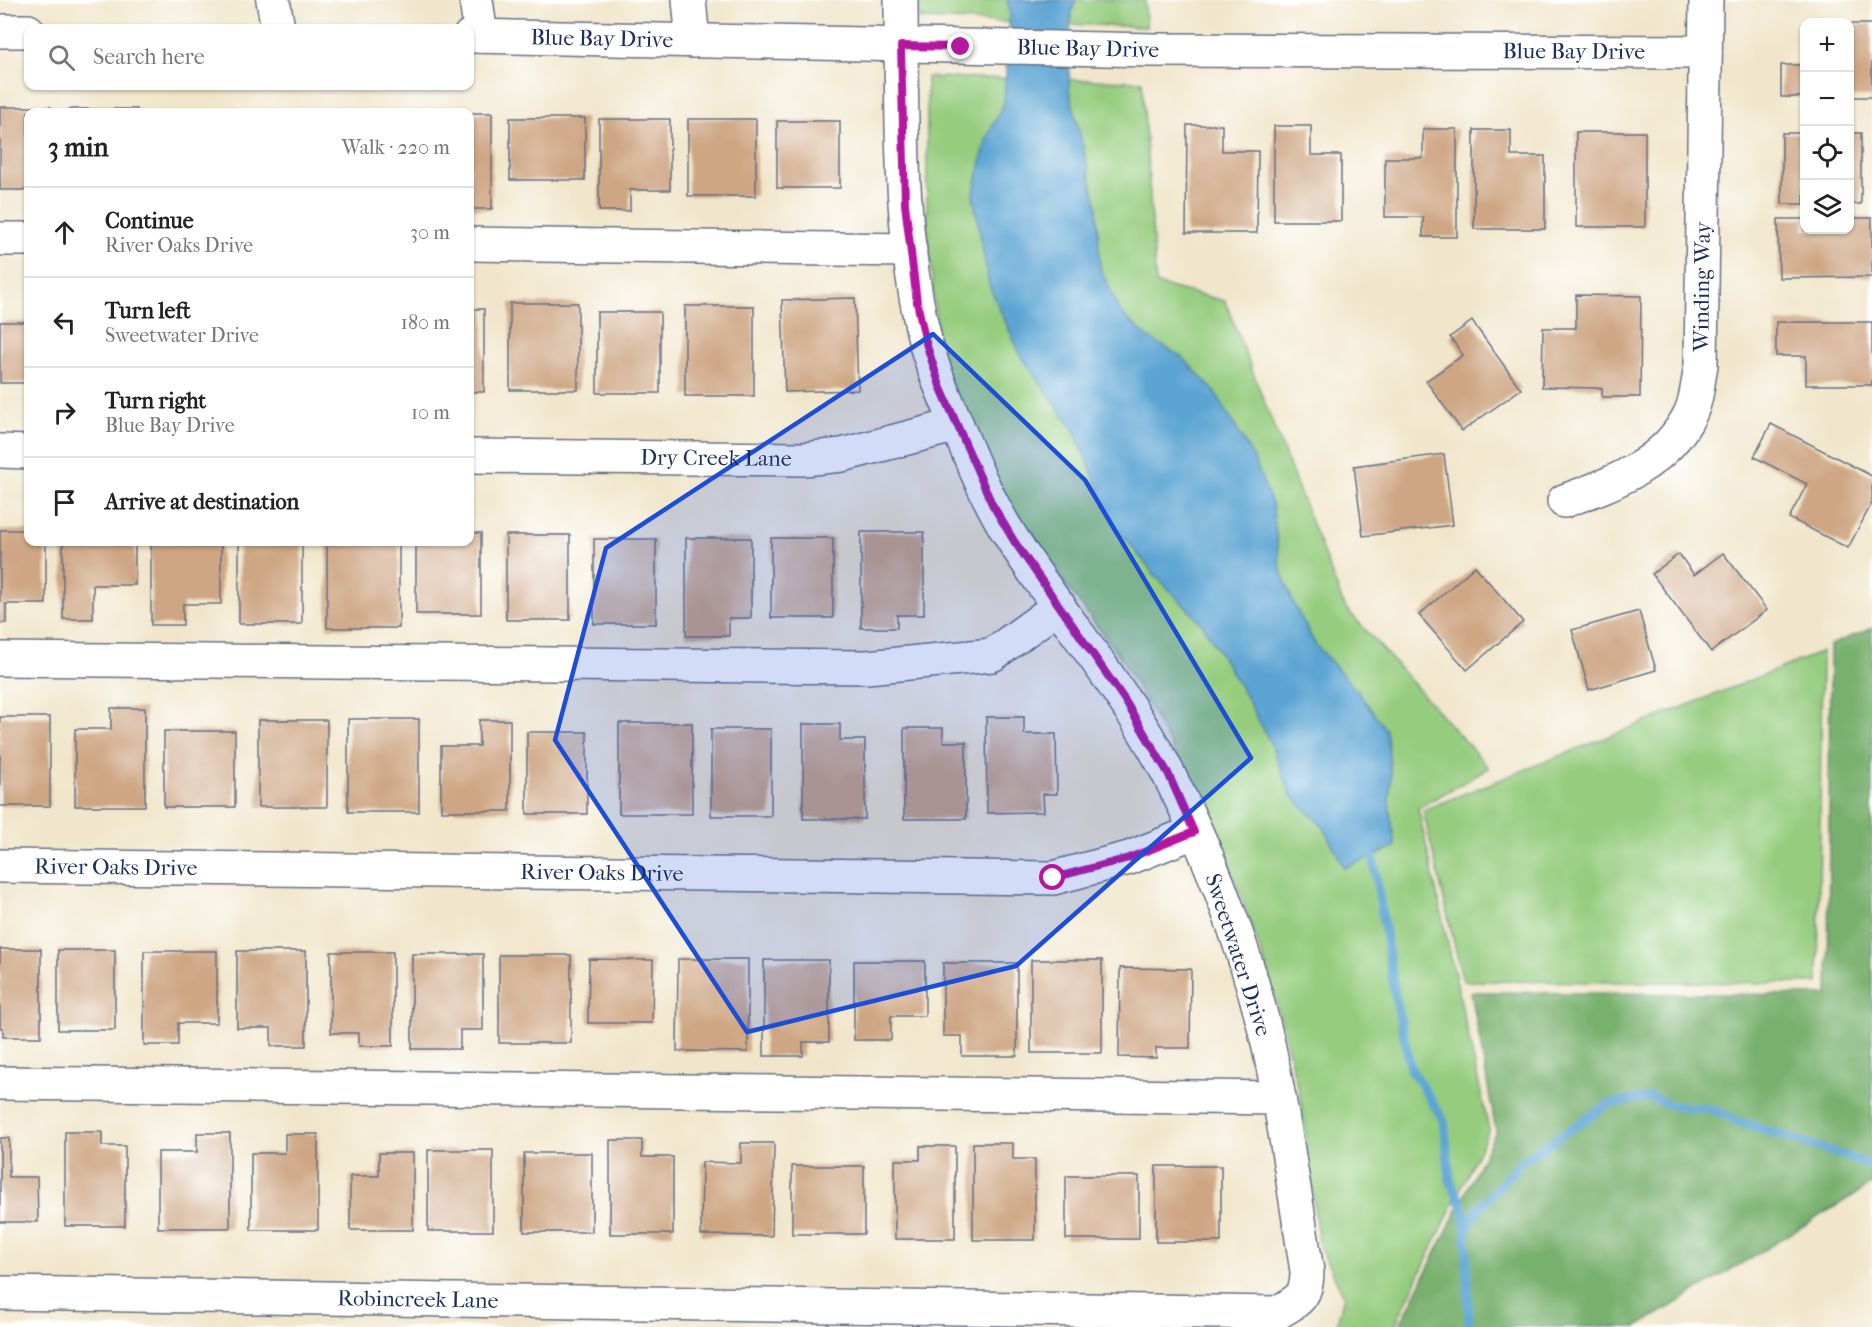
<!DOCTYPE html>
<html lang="en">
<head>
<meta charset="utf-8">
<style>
	:root { --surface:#fff; --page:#f2f2f2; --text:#222; --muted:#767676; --line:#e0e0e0 }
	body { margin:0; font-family:"IM FELL French Canon",serif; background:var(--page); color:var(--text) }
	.controls { position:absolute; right:18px; top:18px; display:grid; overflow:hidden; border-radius:12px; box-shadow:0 2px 4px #0004 }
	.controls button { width:54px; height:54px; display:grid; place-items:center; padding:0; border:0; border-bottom:2px solid var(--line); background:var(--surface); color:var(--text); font:30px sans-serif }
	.stop { position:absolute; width:18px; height:18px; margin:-14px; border:4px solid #b5179e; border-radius:50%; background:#fff }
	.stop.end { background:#b5179e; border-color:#fff; box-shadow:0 2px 6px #0008 }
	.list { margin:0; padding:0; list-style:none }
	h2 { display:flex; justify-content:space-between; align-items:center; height:78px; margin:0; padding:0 24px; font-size:26px }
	h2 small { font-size:20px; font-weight:400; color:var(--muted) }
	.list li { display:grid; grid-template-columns:39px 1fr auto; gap:18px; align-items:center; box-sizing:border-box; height:90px; padding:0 24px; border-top:2px solid var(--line) }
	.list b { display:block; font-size:22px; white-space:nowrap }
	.list p { margin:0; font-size:20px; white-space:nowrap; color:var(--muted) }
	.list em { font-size:20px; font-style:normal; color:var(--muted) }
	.icon { flex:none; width:33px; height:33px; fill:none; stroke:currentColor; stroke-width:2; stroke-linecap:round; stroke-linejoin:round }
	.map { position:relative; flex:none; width:1872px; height:1327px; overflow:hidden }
	.search { position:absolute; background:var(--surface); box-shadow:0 2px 4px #0004; left:24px; top:24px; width:450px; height:66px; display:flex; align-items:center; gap:15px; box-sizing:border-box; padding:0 21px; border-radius:12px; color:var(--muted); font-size:22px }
	.panel { position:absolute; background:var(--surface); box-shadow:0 2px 4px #0004; left:24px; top:108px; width:450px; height:438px; border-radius:12px }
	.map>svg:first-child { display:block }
	.green { fill:#95cc7e; stroke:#587e6e; stroke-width:1.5 }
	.forest { fill:#78b06d; stroke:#4a7066; stroke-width:1.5 }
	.water { fill:#5ca4d3; stroke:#3c6a98; stroke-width:1.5 }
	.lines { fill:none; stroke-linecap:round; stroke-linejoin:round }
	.stream { stroke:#5ca4d3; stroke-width:9 }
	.building { fill:#cea683 }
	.minor-casing { stroke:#666f84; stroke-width:36 }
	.minor { stroke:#fff; stroke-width:33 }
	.route { stroke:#b5179e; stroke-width:8 }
	.marked { fill:#1d4ed8; fill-opacity:0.2; stroke:#1d4ed8; stroke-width:4.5; stroke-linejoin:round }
	.labels { text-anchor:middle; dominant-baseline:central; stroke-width:5; stroke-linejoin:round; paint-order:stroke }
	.street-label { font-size:22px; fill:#1b2f5e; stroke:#fff }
</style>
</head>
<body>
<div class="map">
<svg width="1872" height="1327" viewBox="0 0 1872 1327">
	<rect width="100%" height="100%" fill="#fff"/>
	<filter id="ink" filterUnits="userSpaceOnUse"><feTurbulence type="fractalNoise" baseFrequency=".0167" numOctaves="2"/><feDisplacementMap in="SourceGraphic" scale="12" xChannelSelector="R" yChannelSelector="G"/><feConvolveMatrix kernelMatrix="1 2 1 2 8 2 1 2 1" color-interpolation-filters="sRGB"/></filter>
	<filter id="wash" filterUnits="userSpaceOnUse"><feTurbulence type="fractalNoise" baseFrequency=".008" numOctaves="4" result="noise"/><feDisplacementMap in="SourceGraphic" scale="24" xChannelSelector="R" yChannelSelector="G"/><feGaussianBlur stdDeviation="1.35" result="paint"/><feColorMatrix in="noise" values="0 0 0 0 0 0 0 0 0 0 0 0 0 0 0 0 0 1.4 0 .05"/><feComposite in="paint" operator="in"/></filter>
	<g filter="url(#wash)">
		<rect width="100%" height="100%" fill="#f1e6cb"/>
		<!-- green -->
		<g class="green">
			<polygon points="920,0 1145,0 1146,27 920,19"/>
			<polygon points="927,77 1142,81 1156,284 1225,301 1344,606 1489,768 1418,808 1489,1130 1394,1327 1336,1327 1344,1296 1319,1246 1302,1105 1269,974 1224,850 1179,760 1121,658 1042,553 987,466 939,357 927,221"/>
			<polygon points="1822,652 1818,983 1463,981 1423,810"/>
		</g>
		<!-- forest -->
		<polygon class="forest" points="1872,628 1872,1184 1637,1327 1399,1327 1496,1131 1471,992 1828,995 1830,645"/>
		<!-- water -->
		<polygon class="water" points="1007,0 1076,0 1071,13 1069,89 1097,206 1100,268 1121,313 1149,338 1182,357 1215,392 1253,457 1272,504 1281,570 1292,600 1315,644 1359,693 1386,730 1391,775 1389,803 1395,847 1344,868 1324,828 1291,795 1271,744 1245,695 1203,625 1155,575 1114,525 1075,432 1020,354 989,285 973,195 987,137 1004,103 1010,13"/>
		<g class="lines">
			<!-- stream -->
			<g class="stream">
				<polyline points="1373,857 1395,995 1411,1069 1444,1121 1450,1180 1463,1208 1466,1230"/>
				<polyline points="1469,1327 1466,1230 1479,1208 1521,1162 1609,1104 1650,1097 1672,1106 1712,1109 1737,1121 1872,1165"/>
			</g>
		</g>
		<g id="blocks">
			<!-- building -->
			<g class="building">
				<rect x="1850" y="24" width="22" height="73"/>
				<rect x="1781" y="65" width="23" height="32"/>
				<polygon points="0,107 51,107 51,112 28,112 28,190 0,190"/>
				<rect x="69" y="109" width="68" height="3"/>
				<rect x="470" y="113" width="22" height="96"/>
				<rect x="510" y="118" width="75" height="62"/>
				<polygon points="599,119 670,119 670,190 630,190 630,211 599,211"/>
				<rect x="688" y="119" width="68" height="77"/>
				<rect x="777" y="121" width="63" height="67"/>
				<polygon points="1187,125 1222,125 1222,151 1258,151 1257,233 1186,233"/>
				<polygon points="1274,126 1311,126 1311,155 1341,155 1341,221 1274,221"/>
				<polygon points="1423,129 1457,129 1457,237 1423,237 1423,217 1385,217 1385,158 1423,158"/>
				<polygon points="1474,130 1511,130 1511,156 1545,156 1545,229 1474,229"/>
				<rect x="1576" y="132" width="69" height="95"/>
				<rect x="1782" y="133" width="22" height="71"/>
				<rect x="1850" y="133" width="11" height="71"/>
				<polygon points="1850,218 1872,218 1872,277 1779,278 1778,219 1804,219 1804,230 1850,230"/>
				<polygon points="1576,295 1641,296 1640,397 1602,397 1602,388 1542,387 1543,328 1576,328"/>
				<polygon points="855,298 858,390 785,392 782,300"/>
				<rect x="510" y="303" width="68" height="87"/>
				<rect x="685" y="306" width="69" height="90"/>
				<rect x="470" y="309" width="14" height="83"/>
				<rect x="597" y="312" width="63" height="81"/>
				<polygon points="1472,321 1521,389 1462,431 1426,381 1463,355 1450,337"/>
				<rect x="0" y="322" width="28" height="61"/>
				<polygon points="1776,322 1872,322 1872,385 1806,385 1806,356 1776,356"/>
				<polygon points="1771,424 1872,476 1872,503 1848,548 1789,518 1807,484 1754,457"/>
				<polygon points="1444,454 1453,525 1363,536 1354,466"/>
				<polygon points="0,530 28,530 28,542 46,542 46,604 6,604 6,623 0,623"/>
				<polygon points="861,532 924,532 924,615 897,615 897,628 861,628"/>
				<polygon points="470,533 481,533 481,614 416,614 416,542 470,542"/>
				<rect x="506" y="535" width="64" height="85"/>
				<polygon points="686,538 751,538 751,618 729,618 729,636 686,636"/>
				<rect x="771" y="538" width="62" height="80"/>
				<rect x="594" y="539" width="62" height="85"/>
				<polygon points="63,542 135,542 135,585 93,585 93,619 63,619"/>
				<polygon points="151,542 221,542 221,604 183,604 183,625 151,625"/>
				<rect x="239" y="542" width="63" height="82"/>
				<rect x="327" y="542" width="72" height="86"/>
				<polygon points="1723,553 1767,610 1711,652 1652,574 1679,554 1694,575"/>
				<polygon points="1475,566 1523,622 1467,670 1419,615"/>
				<polygon points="1639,611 1656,670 1589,690 1572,630"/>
				<polygon points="111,708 145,708 145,806 75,806 75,729 111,729"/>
				<rect x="0" y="717" width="50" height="89"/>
				<polygon points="986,717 1024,717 1024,734 1056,734 1057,794 1043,794 1044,812 987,813"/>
				<rect x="348" y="719" width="71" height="93"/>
				<rect x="258" y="720" width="69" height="87"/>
				<polygon points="479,720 510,720 510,811 441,811 441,746 479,746"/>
				<rect x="619" y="723" width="73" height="91"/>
				<polygon points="803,724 840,724 840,740 865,740 865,819 803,819"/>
				<polygon points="904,728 943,728 943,742 966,742 966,819 904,819"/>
				<rect x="711" y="729" width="60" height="87"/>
				<rect x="164" y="731" width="71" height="76"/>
				<rect x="527" y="732" width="60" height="82"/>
				<polygon points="0,949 41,949 41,1037 3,1037 3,1028 0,1028"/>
				<rect x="58" y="950" width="57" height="80"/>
				<polygon points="144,951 217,951 217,1023 178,1023 178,1045 144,1045"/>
				<polygon points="237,951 306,951 306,1046 271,1046 271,1028 237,1028"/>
				<polygon points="331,952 393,952 393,1046 359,1046 359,1033 331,1033"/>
				<polygon points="412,954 483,954 483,1030 460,1030 460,1049 412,1049"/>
				<rect x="499" y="955" width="72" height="88"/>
				<polygon points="589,959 653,960 652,1023 588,1023"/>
				<polygon points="678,959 748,959 748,1052 677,1051"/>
				<polygon points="764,960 829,960 829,1042 803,1042 803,1056 764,1056"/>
				<rect x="1031" y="960" width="71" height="93"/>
				<polygon points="854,961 925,961 925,1016 891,1016 891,1040 854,1040"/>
				<polygon points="943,963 1017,963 1017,1056 962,1056 962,1036 943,1036"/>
				<polygon points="1120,968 1191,969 1190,1048 1156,1048 1156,1058 1119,1057"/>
				<polygon points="65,1132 102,1132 102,1146 125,1146 125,1226 65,1226"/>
				<polygon points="197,1133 230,1133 230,1228 158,1228 158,1152 197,1152"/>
				<polygon points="285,1134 318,1134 318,1230 251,1230 251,1153 285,1153"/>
				<polygon points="0,1138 9,1138 9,1177 37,1177 38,1222 0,1222"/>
				<polygon points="610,1140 642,1140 642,1157 673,1157 673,1234 610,1234"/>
				<polygon points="741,1143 774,1143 772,1236 701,1235 702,1162 741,1163"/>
				<polygon points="973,1143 1013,1143 1013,1159 1035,1159 1035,1240 973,1240"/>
				<polygon points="920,1146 955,1146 955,1239 895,1239 895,1160 920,1160"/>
				<rect x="428" y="1150" width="65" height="81"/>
				<polygon points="379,1153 413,1153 413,1230 350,1230 350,1176 379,1176"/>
				<rect x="524" y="1153" width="68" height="79"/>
				<rect x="792" y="1166" width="72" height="68"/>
				<rect x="1156" y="1166" width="65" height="76"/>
				<rect x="1066" y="1176" width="73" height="63"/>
			</g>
		</g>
	</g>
	<g filter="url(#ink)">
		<use href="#blocks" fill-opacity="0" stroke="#666f84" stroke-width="1.5"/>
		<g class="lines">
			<defs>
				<g id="minor">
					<polyline points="273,0 278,28"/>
					<polyline points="476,0 481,36"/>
					<polyline points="689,0 693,41"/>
					<polyline points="0,31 28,31"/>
					<path id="s1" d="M470,36L1153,50L1705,52"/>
					<polyline points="0,239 28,239"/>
					<polyline points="470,244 910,250"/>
					<polyline points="0,451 28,452"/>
					<path id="s2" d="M470,456L804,459L842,455L957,425"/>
					<path id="s3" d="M1564,501C1613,483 1665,465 1690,414C1697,400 1698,381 1701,365L1706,0"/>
					<polyline points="0,659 867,667 992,655 1059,606"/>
					<path id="s4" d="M0,866L1053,878L1129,858L1194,832"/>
					<polyline points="0,1083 1279,1098"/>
					<path id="s5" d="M0,1293L1277,1313C1298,1300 1307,1298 1307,1271C1297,1208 1288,1145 1276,1082C1257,979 1216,866 1168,773C1125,690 1063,619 1013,540C989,503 973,464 956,423C945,396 932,369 925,340C898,230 902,112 901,0"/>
				</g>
			</defs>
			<!-- minor casing -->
			<use href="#minor" class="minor-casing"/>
			<!-- minor -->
			<use href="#minor" class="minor"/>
		</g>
	</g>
	<g class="lines" filter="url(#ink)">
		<!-- route -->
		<polyline class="route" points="961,47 901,46 905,204 917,302 926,343 940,386 992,504 1014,541 1124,699 1168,773 1194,832 1129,858 1053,878"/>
	</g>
	<!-- marked area -->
	<path class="marked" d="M933,334L1085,480L1251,758L1016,966L747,1032L555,740L606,548Z"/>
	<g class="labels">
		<!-- street labels -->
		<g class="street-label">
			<text stroke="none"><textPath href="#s1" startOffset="132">Blue Bay Drive</textPath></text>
			<text stroke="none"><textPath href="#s1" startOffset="618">Blue Bay Drive</textPath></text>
			<text stroke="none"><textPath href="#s1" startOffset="1104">Blue Bay Drive</textPath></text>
			<text stroke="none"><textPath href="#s3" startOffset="286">Winding Way</textPath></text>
			<text stroke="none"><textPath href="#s2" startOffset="246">Dry Creek Lane</textPath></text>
			<text stroke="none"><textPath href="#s4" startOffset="116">River Oaks Drive</textPath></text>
			<text stroke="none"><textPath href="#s4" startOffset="602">River Oaks Drive</textPath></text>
			<text transform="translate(1238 955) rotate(72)">Sweetwater Drive</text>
			<text stroke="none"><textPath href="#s5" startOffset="418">Robincreek Lane</textPath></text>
		</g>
	</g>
</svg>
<div class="controls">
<button>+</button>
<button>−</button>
<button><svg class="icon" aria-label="locate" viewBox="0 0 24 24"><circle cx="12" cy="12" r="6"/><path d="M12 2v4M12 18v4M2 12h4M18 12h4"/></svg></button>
<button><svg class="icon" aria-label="layers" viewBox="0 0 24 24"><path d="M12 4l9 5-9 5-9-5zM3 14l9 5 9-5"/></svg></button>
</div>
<div class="stop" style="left:1053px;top:878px"></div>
<div class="stop end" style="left:961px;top:47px"></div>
<div class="search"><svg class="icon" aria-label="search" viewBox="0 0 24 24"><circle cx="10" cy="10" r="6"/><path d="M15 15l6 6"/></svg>Search here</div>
<section class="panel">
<h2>3 min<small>Walk · 220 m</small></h2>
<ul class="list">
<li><svg class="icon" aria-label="ahead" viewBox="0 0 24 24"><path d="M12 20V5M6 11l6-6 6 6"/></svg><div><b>Continue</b><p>River Oaks Drive</p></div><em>30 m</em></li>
<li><svg class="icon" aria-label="left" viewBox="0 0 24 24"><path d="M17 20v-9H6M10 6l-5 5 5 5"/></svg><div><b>Turn left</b><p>Sweetwater Drive</p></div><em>180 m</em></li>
<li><svg class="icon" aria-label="right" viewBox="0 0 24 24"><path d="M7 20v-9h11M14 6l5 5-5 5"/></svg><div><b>Turn right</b><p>Blue Bay Drive</p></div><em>10 m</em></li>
<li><svg class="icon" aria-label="arrive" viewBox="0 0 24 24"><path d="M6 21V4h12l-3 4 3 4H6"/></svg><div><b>Arrive at destination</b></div></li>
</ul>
</section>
</div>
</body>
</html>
